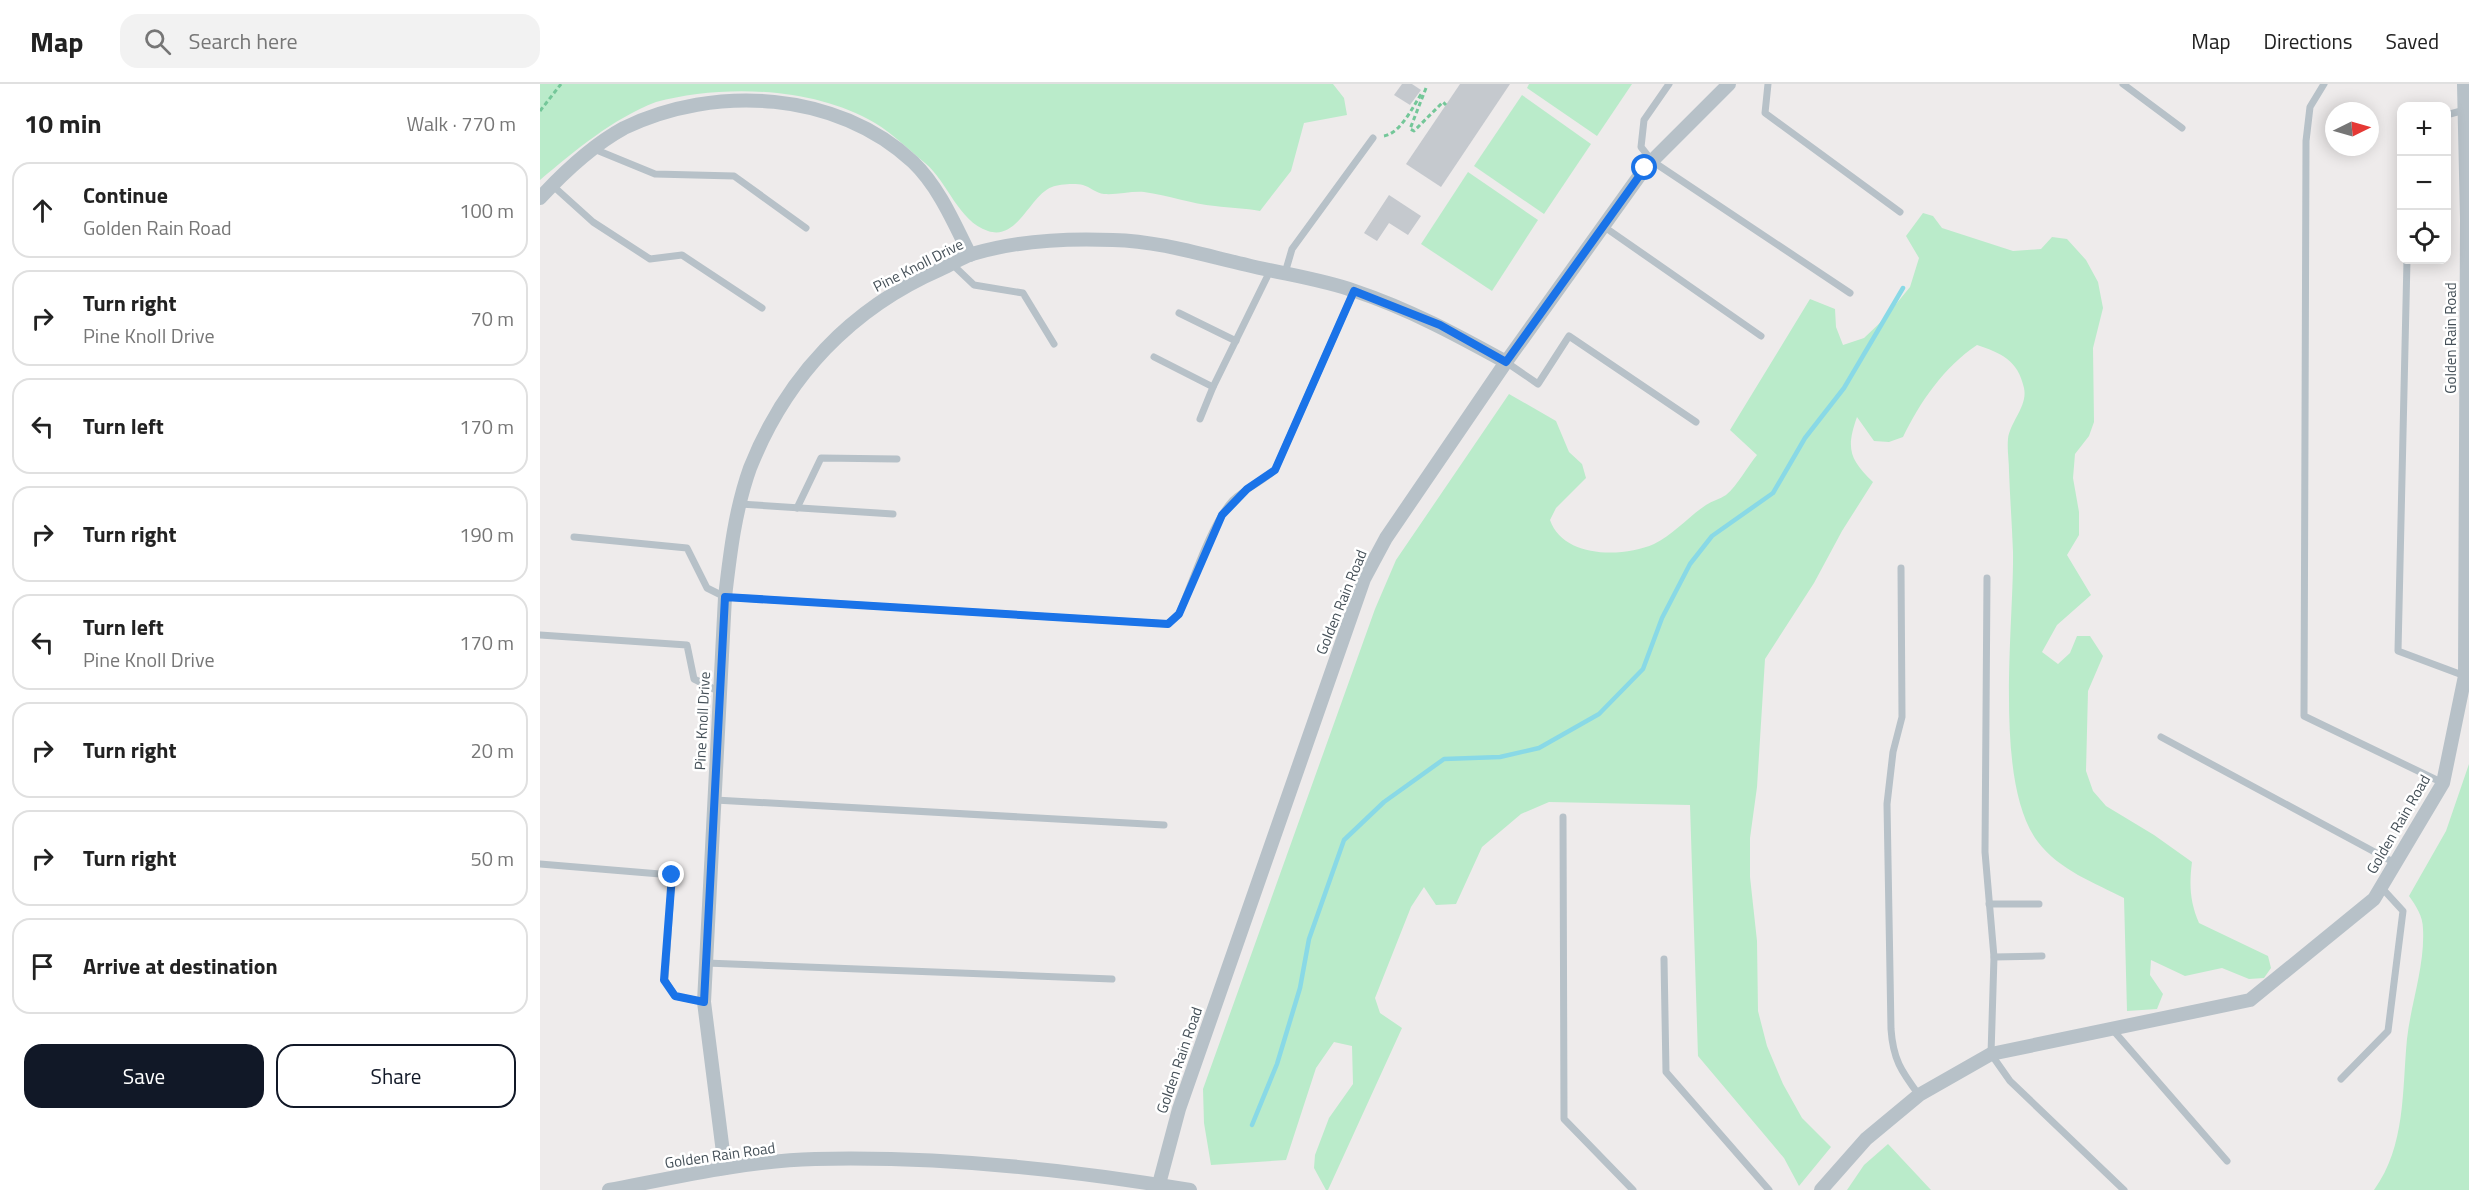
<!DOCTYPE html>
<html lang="en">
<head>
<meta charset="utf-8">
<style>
	:root { --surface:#fff; --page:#f2f2f2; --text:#222; --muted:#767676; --line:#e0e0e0; --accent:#111827 }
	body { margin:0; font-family:"Titillium Web",sans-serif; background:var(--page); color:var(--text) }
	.controls { position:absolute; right:18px; top:18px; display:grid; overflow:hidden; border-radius:12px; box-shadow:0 3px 15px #0003 }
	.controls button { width:54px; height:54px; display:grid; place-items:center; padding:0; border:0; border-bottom:2px solid var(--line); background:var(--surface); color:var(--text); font:30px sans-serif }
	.compass { position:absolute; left:1785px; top:18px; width:54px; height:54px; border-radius:50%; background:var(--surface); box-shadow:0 3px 15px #0003; rotate:85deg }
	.stop { position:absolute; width:18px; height:18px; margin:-14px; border:4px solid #1a73e8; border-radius:50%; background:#fff }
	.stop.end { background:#1a73e8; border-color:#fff; box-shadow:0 2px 6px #0008 }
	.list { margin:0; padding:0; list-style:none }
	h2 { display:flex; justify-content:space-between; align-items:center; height:78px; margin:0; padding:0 24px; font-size:26px }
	h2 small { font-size:20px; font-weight:400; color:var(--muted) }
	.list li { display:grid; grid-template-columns:39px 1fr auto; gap:18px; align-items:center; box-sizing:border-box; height:96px; margin:0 12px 12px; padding:0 12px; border:2px solid var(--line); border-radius:18px }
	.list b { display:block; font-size:22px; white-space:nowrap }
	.list p { margin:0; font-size:20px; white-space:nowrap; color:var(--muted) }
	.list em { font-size:20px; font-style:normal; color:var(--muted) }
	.actions { display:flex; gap:12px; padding:18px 24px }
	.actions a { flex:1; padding:14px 0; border:2px solid var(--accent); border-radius:18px; text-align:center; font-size:21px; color:var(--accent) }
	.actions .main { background:var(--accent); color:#fff }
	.icon { flex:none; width:33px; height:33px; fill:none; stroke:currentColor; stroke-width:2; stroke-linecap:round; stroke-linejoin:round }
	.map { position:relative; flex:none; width:1929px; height:1106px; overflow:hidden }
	header { display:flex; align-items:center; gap:36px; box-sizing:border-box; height:84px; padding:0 30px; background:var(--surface); border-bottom:2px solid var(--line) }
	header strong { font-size:28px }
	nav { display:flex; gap:33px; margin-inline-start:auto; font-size:21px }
	.search { width:420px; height:54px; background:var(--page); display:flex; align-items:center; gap:15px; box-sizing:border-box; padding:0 21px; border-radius:18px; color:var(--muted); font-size:22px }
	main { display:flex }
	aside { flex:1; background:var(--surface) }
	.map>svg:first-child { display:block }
	.green { fill:#baebca }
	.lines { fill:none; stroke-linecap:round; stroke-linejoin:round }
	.stream { stroke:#89d9e6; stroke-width:4.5 }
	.building { fill:#c5c9ce }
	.path { stroke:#74c799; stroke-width:3; stroke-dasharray:4.5 3; stroke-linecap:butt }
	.service { stroke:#b7c1c8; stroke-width:7 }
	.minor { stroke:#b7c1c8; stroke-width:14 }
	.route { stroke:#1a73e8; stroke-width:8 }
	.labels { text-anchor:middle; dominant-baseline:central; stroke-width:5; stroke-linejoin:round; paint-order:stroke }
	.street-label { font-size:15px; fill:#455058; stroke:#fff }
</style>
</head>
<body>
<header>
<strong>Map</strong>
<div class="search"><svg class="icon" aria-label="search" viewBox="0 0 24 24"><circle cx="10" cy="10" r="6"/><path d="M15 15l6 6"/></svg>Search here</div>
<nav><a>Map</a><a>Directions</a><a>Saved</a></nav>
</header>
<main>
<aside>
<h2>10 min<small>Walk · 770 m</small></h2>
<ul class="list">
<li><svg class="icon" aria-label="ahead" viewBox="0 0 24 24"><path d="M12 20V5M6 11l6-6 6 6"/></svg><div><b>Continue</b><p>Golden Rain Road</p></div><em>100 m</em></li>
<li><svg class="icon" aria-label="right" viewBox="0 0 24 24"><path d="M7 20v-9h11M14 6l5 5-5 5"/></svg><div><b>Turn right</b><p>Pine Knoll Drive</p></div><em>70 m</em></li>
<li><svg class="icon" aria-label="left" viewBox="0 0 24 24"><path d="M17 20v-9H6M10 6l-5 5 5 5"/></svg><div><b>Turn left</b></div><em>170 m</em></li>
<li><svg class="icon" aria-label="right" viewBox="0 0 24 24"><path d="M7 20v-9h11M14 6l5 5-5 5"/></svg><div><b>Turn right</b></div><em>190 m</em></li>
<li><svg class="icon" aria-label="left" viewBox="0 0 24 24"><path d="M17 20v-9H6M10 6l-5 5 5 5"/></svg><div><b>Turn left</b><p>Pine Knoll Drive</p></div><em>170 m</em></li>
<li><svg class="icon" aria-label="right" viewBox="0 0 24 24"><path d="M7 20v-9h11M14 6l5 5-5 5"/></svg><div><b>Turn right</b></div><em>20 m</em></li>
<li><svg class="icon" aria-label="right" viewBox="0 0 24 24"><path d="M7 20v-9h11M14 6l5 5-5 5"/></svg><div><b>Turn right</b></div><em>50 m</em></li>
<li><svg class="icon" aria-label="arrive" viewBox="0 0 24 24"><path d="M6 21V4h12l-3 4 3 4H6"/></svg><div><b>Arrive at destination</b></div></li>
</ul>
<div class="actions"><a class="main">Save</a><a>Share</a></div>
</aside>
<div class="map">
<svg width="1929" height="1106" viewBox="0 0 1929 1106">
	<rect width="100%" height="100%" fill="#eeebeb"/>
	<!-- green -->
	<g class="green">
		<path d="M0,0H793L804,14L807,31L764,39L751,87L720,127C705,124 691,124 675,122C652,120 628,111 604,108C591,107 577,111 564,110C556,109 550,103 543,101C536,99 519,100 512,103C490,111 478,157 448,147C418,137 408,98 385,79C369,66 353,50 335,39C274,3 183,0 116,18C72,35 36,66 0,96Z"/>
		<polygon points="989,0 1092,0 1057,52 987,4"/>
		<polygon points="982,11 1051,60 1004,130 934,82"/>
		<polygon points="928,88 998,136 952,207 881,160"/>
		<path d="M1383,129L1393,132L1402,144L1473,167L1501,165L1512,153L1527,155L1546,176L1558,198L1563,224L1553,264L1554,338L1549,352L1535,370L1533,394L1539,428V451L1527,471L1551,511L1517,541L1502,568L1518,580L1530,569L1537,552H1550L1563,572L1548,607L1546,687L1553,707L1566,722L1614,751L1652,778C1649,801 1650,818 1659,839L1728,872L1731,884L1724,894L1709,895L1682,884L1645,892L1611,876L1610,891L1623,910L1617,925L1587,927L1584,814C1555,799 1519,786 1498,758C1453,699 1474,543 1473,468C1472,441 1470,414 1469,387C1469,377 1467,365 1468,355C1470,338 1488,322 1484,304C1478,276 1461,269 1437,261C1404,283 1380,318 1363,353L1349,358L1334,357L1317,333C1306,364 1309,375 1333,398L1302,447L1274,499L1225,575L1217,703L1210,754V793L1217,857L1218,927L1227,962L1243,1000L1262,1034L1291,1063L1259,1102L1244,1074L1158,972L1150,721L1009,718L981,730L942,763L916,820L896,821L884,803L871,823L835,914L840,929L862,944L788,1106H786L774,1084L775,1071L789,1034L813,1000L812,962L794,958L776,984L746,1076L671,1081L664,1039L663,1005L835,525L856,476L969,310L1016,337L1029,368L1042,380L1046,394L1016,424L1010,436C1023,474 1082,474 1114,460C1133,451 1148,433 1166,421C1172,417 1180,415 1186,411C1198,401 1207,383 1217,371L1190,346L1270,215L1295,225L1296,243L1303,261L1324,254L1343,236L1370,203L1379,174L1366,152Z"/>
		<path d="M1929,680V1106H1834C1866,1062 1862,1006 1867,955C1871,919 1885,882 1883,845C1883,832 1876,822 1869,812L1906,747Z"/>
		<polygon points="1348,1060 1391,1106 1307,1106 1324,1081"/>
	</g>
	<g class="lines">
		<!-- stream -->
		<polyline class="stream" points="712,1041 737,980 760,904 769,855 804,756 844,718 904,675 960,673 999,664 1059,630 1103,585 1122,534 1150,480 1172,452 1233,409 1265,354 1304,304 1363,204"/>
	</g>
	<!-- building -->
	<g class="building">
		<polygon points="862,0 872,0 881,6 870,21 854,11"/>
		<polygon points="920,0 970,0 901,103 866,80"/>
		<polygon points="849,111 881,132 868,151 849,139 837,157 824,149"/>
	</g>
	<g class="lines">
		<!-- path -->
		<g class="path">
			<polyline points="886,4 870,45 874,47 903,18 906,21"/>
			<polyline points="0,27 21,0"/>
			<path d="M844,52C861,49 873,22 882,9"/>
		</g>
		<!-- service -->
		<g class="service">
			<polyline points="1129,0 1104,36 1101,63 1112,77 1310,209"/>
			<polyline points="1228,0 1225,29 1360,128"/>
			<polyline points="1583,0 1642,44"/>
			<polyline points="1784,0 1770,23 1766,57 1764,632 1903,699"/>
			<polyline points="1906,31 1925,26"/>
			<polyline points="54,65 115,90 194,92 266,144"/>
			<polyline points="12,101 53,138 110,175 142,171 222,224"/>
			<polyline points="1063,142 1221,252"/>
			<polyline points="1867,176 1858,567 1925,592"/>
			<polyline points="412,180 434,201 483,209 514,260"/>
			<polyline points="745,189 752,165 833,54"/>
			<polyline points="639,229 696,257"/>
			<polyline points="614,273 673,303 730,187"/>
			<polyline points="966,278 998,300 1029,252 1156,338"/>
			<polyline points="660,335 673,303"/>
			<polyline points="200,420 353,430"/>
			<polyline points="257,424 281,374 357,375"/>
			<path d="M34,453L147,464L167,504L185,513L628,540L639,530C652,499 671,439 693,416C706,404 722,398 735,386L814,207"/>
			<path d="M1361,484L1362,633L1353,668L1347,720L1351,945C1353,975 1361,987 1379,1011"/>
			<polyline points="1447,494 1445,768 1454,873 1451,970 1470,997 1584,1106"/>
			<polyline points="0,551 147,561 154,595 180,608"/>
			<polyline points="1621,653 1855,779"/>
			<polyline points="175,716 624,741"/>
			<polyline points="1023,733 1024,1035 1093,1106"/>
			<polyline points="0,780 132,791 125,896 135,912 164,918"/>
			<polyline points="1449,820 1499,820"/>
			<polyline points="1454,873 1502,872"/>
			<polyline points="1124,875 1126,988 1229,1106"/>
			<polyline points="166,879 572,895"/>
			<polyline points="1572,945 1687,1077"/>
			<polyline points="1801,995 1848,947 1863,827 1841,803"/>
		</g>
		<!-- minor -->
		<g class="minor">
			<path d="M0,114C24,88 53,61 84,44C175,0 297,7 373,78C399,103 414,139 430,171"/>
			<path d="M185,1084L164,918L185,513C190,470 195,426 210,384C246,293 311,224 401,185C411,181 422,173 432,170C476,157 527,154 573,156C619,157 663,171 707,181C743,190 781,195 815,207C869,225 917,251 966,278"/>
			<polyline points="619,1100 639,1025 824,495 846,454 966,278 1105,84 1189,0"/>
			<path d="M69,1106C137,1093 206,1077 275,1075C400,1072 527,1085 650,1106"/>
			<polyline points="1281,1106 1326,1055 1379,1011 1451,970 1710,916 1834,815 1903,699 1925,592 1927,135 1924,0"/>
		</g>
	</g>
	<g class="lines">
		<!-- route -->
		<polyline class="route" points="132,791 124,896 135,912 164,918 185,513 628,540 639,530 682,431 707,405 735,386 814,207 900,241 966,278 1105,84"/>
	</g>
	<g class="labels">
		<!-- street labels -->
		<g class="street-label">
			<text transform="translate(378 181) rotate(-27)">Pine Knoll Drive</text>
			<text transform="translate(1910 254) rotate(-90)">Golden Rain Road</text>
			<text transform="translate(801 518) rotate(-68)">Golden Rain Road</text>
			<text transform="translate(162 637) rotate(-87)">Pine Knoll Drive</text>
			<text transform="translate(1858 740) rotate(-60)">Golden Rain Road</text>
			<text transform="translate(639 976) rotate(-71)">Golden Rain Road</text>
			<text transform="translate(180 1071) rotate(-8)">Golden Rain Road</text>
		</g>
	</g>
</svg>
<div class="controls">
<button>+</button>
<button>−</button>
<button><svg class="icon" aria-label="locate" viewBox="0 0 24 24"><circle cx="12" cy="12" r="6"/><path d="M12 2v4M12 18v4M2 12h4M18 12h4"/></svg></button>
</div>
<svg class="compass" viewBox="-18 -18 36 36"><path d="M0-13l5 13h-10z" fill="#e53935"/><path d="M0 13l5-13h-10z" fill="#767676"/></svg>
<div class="stop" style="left:1105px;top:84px"></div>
<div class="stop end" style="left:132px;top:791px"></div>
</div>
</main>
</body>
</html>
